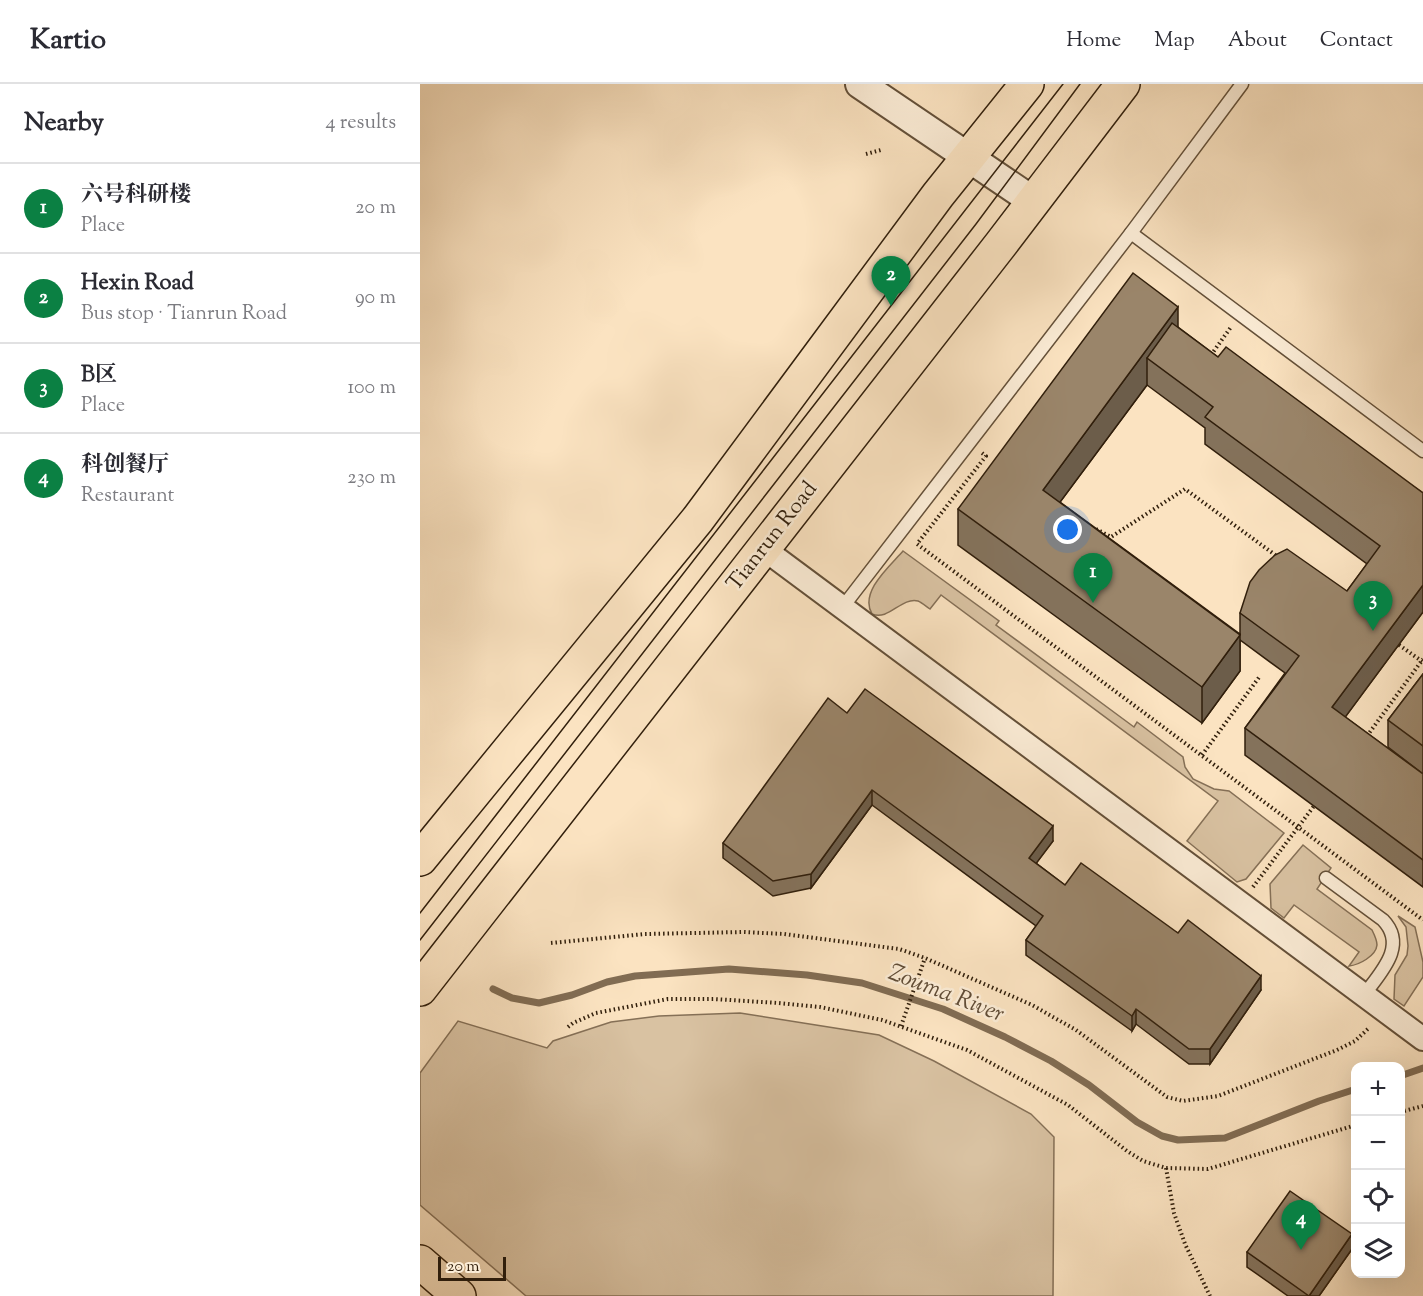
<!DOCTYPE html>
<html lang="en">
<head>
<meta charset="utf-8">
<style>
	:root { --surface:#fff; --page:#f2f2f3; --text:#2b2b33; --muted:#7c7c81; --line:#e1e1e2; --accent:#0b8043 }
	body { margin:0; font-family:"Sorts Mill Goudy","Noto Serif SC",serif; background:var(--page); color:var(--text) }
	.controls { position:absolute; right:18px; bottom:18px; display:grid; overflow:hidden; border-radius:12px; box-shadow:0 6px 24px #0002 }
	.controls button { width:54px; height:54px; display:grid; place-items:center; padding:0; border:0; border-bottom:2px solid var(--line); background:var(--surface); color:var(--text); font:30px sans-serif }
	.scale { position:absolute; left:18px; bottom:15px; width:68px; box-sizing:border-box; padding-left:6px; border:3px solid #311f0c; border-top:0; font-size:16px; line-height:21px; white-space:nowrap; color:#311f0c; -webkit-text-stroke:4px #fcedd7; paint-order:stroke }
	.you { position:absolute; left:648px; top:446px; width:21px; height:21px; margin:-15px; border:4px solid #fff; border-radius:50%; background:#1a73e8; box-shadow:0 0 0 9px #1a73e833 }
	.badge { display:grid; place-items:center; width:39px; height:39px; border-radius:50%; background:var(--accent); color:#fff; font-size:20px; font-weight:700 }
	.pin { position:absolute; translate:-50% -50px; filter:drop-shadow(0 2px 3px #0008) }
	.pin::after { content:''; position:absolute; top:32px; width:21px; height:18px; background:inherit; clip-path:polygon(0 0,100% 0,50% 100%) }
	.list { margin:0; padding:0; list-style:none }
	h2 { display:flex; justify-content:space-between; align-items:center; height:78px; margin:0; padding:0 24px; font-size:26px }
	h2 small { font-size:20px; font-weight:400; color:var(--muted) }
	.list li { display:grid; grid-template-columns:39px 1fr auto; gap:18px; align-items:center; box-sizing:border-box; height:90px; padding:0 24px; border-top:2px solid var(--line) }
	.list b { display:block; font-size:22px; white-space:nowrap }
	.list p { margin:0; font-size:20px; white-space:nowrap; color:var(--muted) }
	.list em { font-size:20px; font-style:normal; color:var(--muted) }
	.icon { flex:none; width:33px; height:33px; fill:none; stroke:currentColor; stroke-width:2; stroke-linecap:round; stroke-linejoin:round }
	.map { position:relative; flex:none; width:1003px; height:1212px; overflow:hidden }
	header { display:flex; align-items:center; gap:36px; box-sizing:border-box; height:84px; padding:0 30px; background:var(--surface); border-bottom:2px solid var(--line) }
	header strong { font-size:28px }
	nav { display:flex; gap:33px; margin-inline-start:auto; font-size:21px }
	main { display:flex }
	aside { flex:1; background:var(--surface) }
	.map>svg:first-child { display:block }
	.green { fill:#d9c2a2; stroke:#857057; stroke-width:1.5 }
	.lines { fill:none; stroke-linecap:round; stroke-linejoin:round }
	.stream { stroke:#816c53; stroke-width:7 }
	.service-casing { stroke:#645039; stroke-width:15 }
	.minor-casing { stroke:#645039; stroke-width:26 }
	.tertiary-casing { stroke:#645039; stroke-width:32 }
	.primary-casing { stroke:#311f0c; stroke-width:36 }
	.path { stroke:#311f0c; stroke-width:4; stroke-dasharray:1.5 3; stroke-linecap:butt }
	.service { stroke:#fcedd7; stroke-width:12 }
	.minor { stroke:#fcedd7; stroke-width:22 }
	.tertiary { stroke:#fcedd7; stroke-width:28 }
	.primary { stroke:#fbe3c1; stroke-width:33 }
	.tram { stroke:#311f0c; stroke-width:1.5 }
	.wall { fill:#84725b; stroke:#311f0c; stroke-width:1.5; fill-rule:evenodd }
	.shaded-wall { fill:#6c5d4a; stroke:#311f0c; stroke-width:1.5 }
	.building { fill:#9a856a; stroke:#311f0c; stroke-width:1.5 }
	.labels { text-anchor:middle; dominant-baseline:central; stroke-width:5; stroke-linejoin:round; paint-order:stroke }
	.street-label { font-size:22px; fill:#311f0c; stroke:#fcedd7 }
	.water-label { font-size:24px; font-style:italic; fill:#604c36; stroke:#fcedd7 }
</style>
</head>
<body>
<header>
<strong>Kartio</strong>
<nav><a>Home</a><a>Map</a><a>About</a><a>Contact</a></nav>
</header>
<main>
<aside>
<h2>Nearby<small>4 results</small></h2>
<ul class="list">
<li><span class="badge">1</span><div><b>六号科研楼</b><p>Place</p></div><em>20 m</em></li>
<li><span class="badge">2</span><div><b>Hexin Road</b><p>Bus stop · Tianrun Road</p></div><em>90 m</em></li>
<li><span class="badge">3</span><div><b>B区</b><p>Place</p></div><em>100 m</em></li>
<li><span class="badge">4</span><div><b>科创餐厅</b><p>Restaurant</p></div><em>230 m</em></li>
</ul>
</aside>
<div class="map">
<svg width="1003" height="1212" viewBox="0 0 1003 1212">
	<rect width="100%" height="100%" fill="#fbe3c1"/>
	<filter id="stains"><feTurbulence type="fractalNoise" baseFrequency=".00333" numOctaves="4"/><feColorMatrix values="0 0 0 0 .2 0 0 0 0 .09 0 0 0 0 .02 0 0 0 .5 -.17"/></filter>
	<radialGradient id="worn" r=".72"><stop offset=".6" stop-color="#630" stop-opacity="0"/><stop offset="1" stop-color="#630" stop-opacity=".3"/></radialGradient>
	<!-- green -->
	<g class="green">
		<path d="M483,467L579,537L576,541L714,643L717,638L763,673L765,683L773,695L794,705L809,707L864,749L826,795L817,798L767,757L798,717L521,511L510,525C507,523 501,518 498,517C481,513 469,537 452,530C439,508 470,482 483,467Z"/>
		<path d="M883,761L911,784L897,805L952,846C954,850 957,856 957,861C956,872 939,881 929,882L939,868L874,821L864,834L851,824L850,800Z"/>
		<polygon points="978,832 995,843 1003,878 1003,893 984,922 974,915 975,891 987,871 988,862 986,843"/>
		<polygon points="320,929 459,951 514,977 611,1030 634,1053 633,1212 106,1212 0,1121 0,989 38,937 127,964 133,957 191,938 239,932"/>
	</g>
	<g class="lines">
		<!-- stream -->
		<g class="stream">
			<polyline points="73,905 92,914 119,919 152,911 187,898 215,892 309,885 387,891 442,899 523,925 585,953 631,977 669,1001 717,1038 742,1052 758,1056 805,1054 899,1017 936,1005"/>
			<polyline points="980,992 1003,984"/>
		</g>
		<defs>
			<g id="service">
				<polyline points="711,149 1003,367"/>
				<polyline points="422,524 711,149 822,0"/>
				<path d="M906,794L963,836C988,862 960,889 944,911"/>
			</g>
			<polyline id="minor" points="344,465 1003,955"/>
			<polyline id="tertiary" points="440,0 613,117"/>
			<g id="primary">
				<polyline points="0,775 278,435 518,111 607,0"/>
				<polyline points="0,905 581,160 703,0"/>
				<polyline points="0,1178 39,1212"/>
			</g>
		</defs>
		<!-- service casing -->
		<use href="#service" class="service-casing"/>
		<!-- minor casing -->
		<use href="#minor" class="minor-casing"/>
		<!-- tertiary casing -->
		<use href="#tertiary" class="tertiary-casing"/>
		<!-- primary casing -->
		<use href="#primary" class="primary-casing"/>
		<!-- path -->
		<g class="path">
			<polyline points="446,70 461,66"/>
			<polyline points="791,271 811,243"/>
			<polyline points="562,369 566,372 497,460 1003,836"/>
			<polyline points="676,445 691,453 765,405 858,473"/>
			<polyline points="979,561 1003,578"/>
			<polyline points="947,652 1003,575"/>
			<polyline points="782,671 840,592"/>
			<polyline points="833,803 894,722"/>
			<polyline points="131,859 225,850 324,848 364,850 479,865 505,874 612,921 656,946 747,1013 763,1017 798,1012 917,966 935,957 950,943"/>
			<polyline points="481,942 505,874"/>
			<polyline points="148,943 153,939 176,929 248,915 294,915 358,919 400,923 462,936 547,966 648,1021 707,1067 723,1077 746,1084 788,1085 936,1041"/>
			<polyline points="980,1028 1003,1022"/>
			<polyline points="746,1084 754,1129 765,1160 790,1212"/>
		</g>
		<!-- service -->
		<use href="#service" class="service"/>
		<!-- minor -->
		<use href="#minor" class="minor"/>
		<!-- tertiary -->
		<use href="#tertiary" class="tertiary"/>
		<!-- primary -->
		<use href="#primary" class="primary"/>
		<!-- tram -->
		<g class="tram">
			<polyline points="0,829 643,0"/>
			<polyline points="0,856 556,140 660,0"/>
		</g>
	</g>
	<!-- wall -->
	<g class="wall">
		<path d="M758,243L798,273L1003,409V528L925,633L1003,690V803L825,671V644L865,589L820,556V587L782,639L538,461V425ZM727,301L785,344V360L947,480L927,507L820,529V550L640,418Z"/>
		<polygon points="1003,590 1003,690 968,663 968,636"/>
		<polygon points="427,629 633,757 616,779 645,801 758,849 841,906 790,980 769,980 716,940 712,947 606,871 606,856 616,842 452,721 391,804 353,812 303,774 303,759"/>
		<polygon points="932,1165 899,1212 868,1212 827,1183 827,1168"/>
	</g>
	<!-- shaded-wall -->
	<g class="shaded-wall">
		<polygon points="758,223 758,258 727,274 727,301 623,441 623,406"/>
		<polygon points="1003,501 1003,528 912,651 912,623"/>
		<polygon points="820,551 820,587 782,639 782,603"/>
		<polygon points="452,706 452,721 391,804 391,790"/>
		<polygon points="633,742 633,757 609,789 609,774"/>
		<polygon points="841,892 841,906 790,980 790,965"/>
		<polygon points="716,925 716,940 712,947 712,932"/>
		<polygon points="932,1150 932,1165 899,1212 889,1212"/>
	</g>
	<!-- building -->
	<g class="building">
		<polygon points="713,189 758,223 623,406 820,551 782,603 538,425"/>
		<polygon points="752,239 798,273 806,263 1003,409 1003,501 912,623 1003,690 1003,776 825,644 879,572 820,529 830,498 839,486 855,471 867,465 927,507 960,462 785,333 793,323 727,274"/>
		<polygon points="1003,590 1003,662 968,636"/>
		<polygon points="445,605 633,742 609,774 645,801 661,779 758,849 768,836 841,892 790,965 769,965 716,925 712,932 606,856 623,832 452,706 391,790 353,797 303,759 408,614 427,629"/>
		<polygon points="870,1107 932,1150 889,1212 827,1168"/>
	</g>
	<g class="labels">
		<!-- street labels -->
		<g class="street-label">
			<text transform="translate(353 453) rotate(-52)">Tianrun Road</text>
		</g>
		<!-- water labels -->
		<g class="water-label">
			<text transform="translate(526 910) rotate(21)">Zouma River</text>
		</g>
	</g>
	<rect width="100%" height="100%" filter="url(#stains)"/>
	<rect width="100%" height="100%" fill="url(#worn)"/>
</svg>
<div class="controls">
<button>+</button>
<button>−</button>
<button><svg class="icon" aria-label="locate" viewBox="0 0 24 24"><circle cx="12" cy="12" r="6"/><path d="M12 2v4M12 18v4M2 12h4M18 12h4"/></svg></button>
<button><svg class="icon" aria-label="layers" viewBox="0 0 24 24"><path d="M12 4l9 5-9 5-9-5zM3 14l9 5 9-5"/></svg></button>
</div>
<div class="scale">20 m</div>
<div class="you"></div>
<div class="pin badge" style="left:673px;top:519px">1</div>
<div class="pin badge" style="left:471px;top:222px">2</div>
<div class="pin badge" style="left:953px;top:547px">3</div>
<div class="pin badge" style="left:881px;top:1166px">4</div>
</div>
</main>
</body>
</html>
